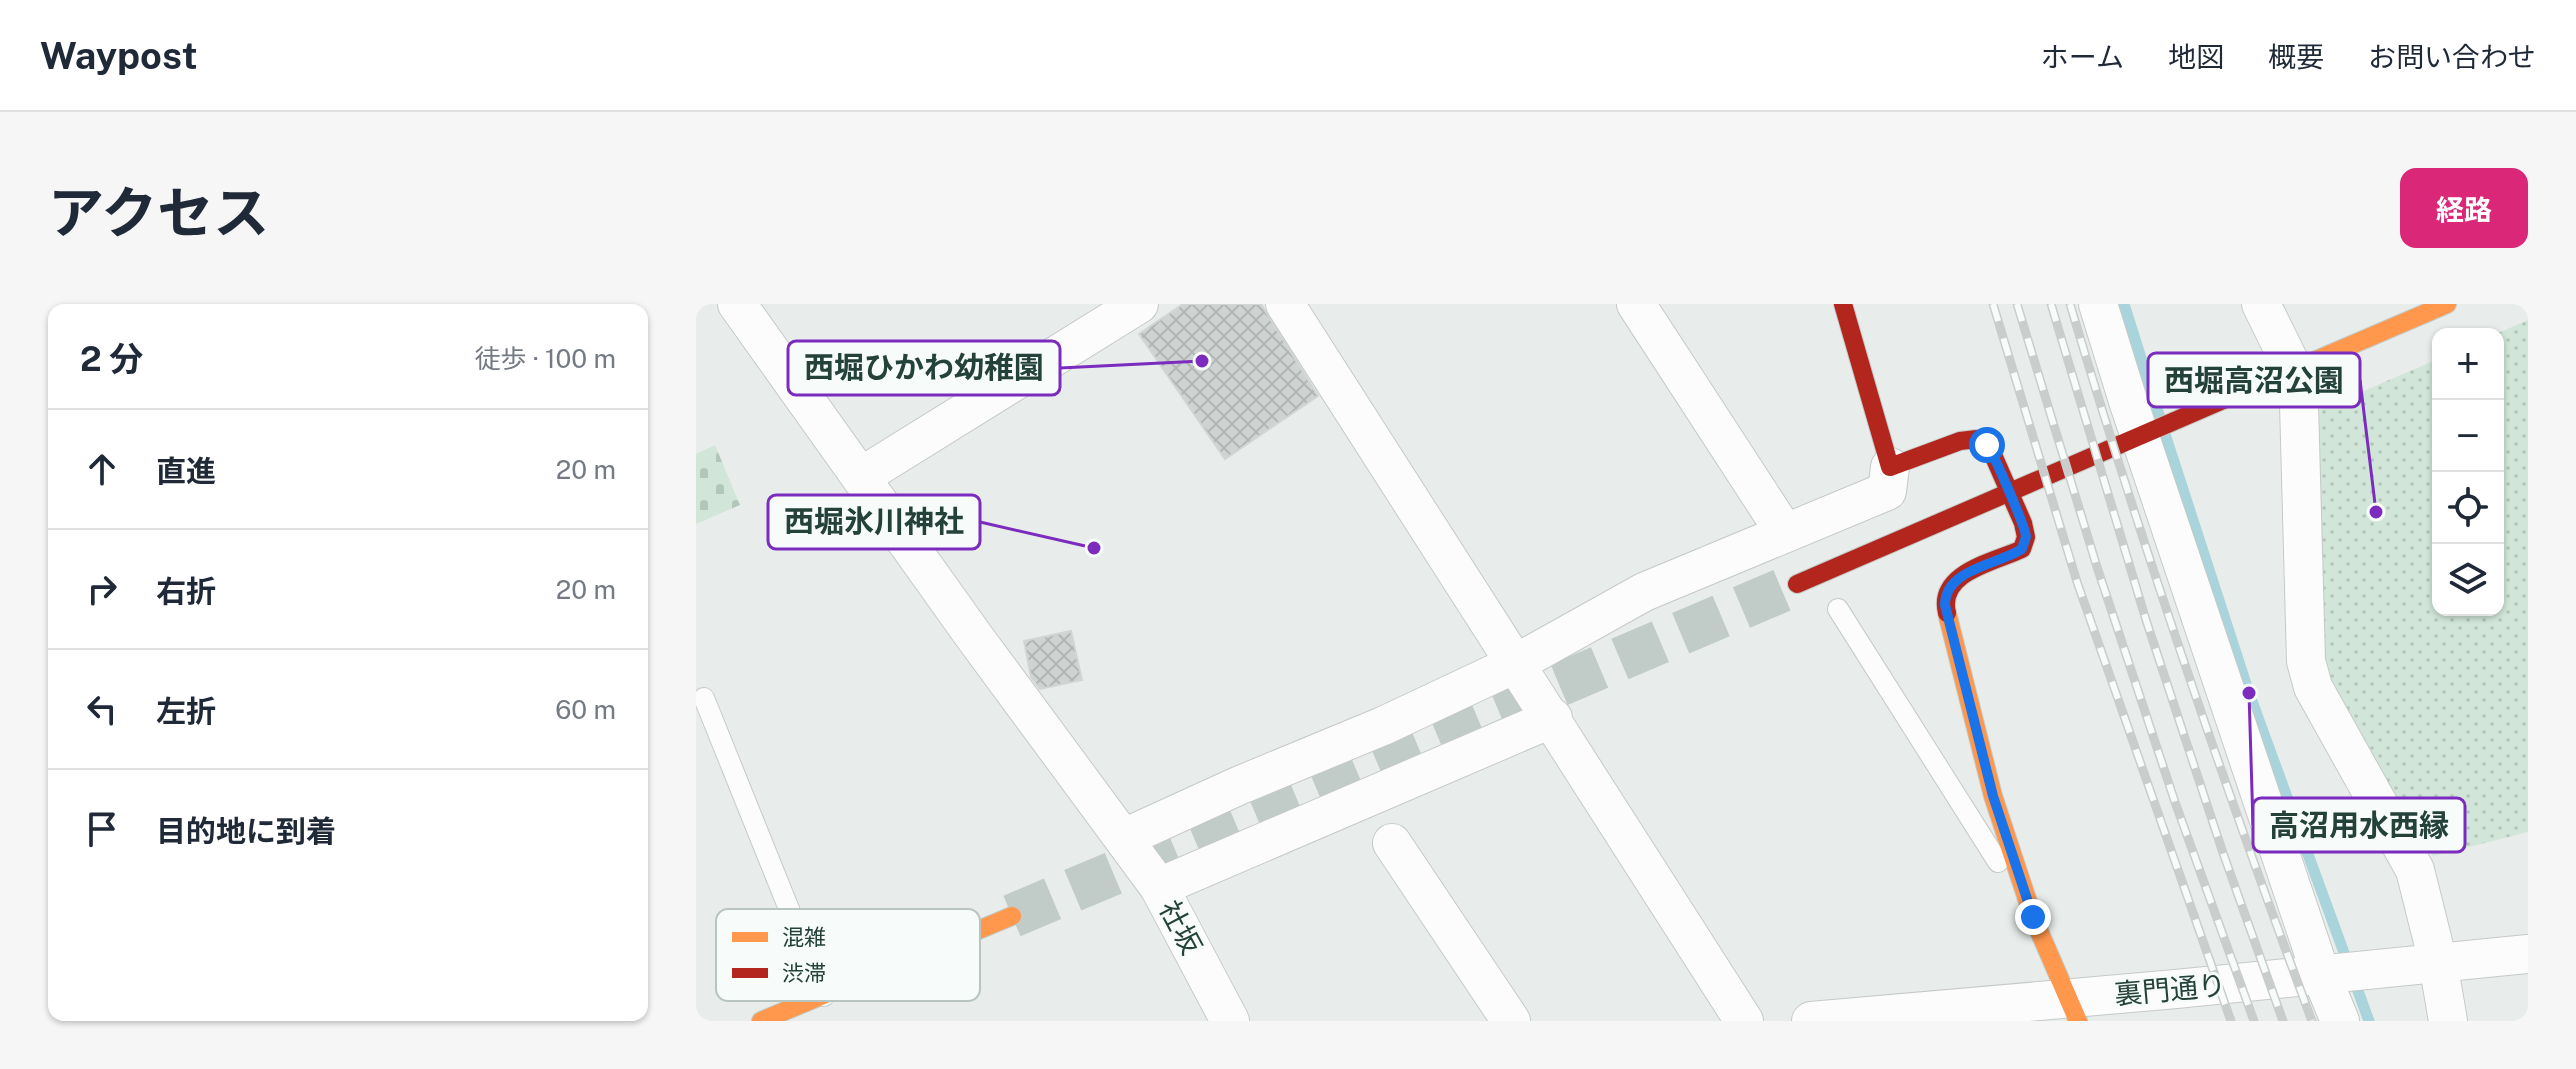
<!DOCTYPE html>
<html lang="ja">
<head>
<meta charset="utf-8">
<style>
	:root { --surface:#fff; --page:#f6f6f7; --text:#1f2937; --muted:#747a83; --line:#e0e1e3; --accent:#db2777 }
	body { margin:0; font-family:"Public Sans","Noto Sans JP",sans-serif; background:var(--page); color:var(--text) }
	.controls { position:absolute; right:24px; top:24px; display:grid; overflow:hidden; border-radius:16px; box-shadow:0 2px 6px #0004 }
	.controls button { width:72px; height:72px; display:grid; place-items:center; padding:0; border:0; border-bottom:2px solid var(--line); background:var(--surface); color:var(--text); font:40px sans-serif }
	.stop { position:absolute; width:24px; height:24px; margin:-18px; border:6px solid #1a73e8; border-radius:50%; background:#fff }
	.stop.end { background:#1a73e8; border-color:#fff; box-shadow:0 2px 8px #0008 }
	.list { margin:0; padding:0; list-style:none }
	h2 { display:flex; justify-content:space-between; align-items:center; height:104px; margin:0; padding:0 32px; font-size:34px }
	h2 small { font-size:26px; font-weight:400; color:var(--muted) }
	.list li { display:grid; grid-template-columns:52px 1fr auto; gap:24px; align-items:center; box-sizing:border-box; height:120px; padding:0 32px; border-top:2px solid var(--line) }
	.list b { display:block; font-size:30px; white-space:nowrap }
	.list em { font-size:26px; font-style:normal; color:var(--muted) }
	.icon { flex:none; width:44px; height:44px; fill:none; stroke:currentColor; stroke-width:2; stroke-linecap:round; stroke-linejoin:round }
	.map { position:relative; flex:none; width:1832px; height:717px; overflow:hidden; border-radius:16px }
	header { display:flex; align-items:center; gap:48px; box-sizing:border-box; height:112px; padding:0 40px; background:var(--surface); border-bottom:2px solid var(--line) }
	header strong { font-size:38px }
	nav { display:flex; gap:44px; margin-inline-start:auto; font-size:28px }
	.intro { display:flex; align-items:center; justify-content:space-between; box-sizing:border-box; height:192px; padding:0 48px }
	h1 { margin:0; font-size:56px }
	.button { padding:20px 36px; border-radius:16px; background:var(--accent); color:#fff; font-size:28px; font-weight:700 }
	main { display:flex; gap:48px; padding:0 48px }
	aside { flex:1; background:var(--surface); border-radius:16px; box-shadow:0 2px 6px #0004 }
	.map>svg:first-child { display:block }
	.green { fill:url(#green-dots) }
	.cemetery { fill:url(#cemetery-stones) }
	.lines { fill:none; stroke-linecap:round; stroke-linejoin:round }
	.stream { stroke:#a9d4db; stroke-width:11 }
	.building { fill:url(#building-cross-hatch); stroke:#d1d6d4; stroke-width:2 }
	.secondary-tunnel { stroke:#c1cbc8; stroke-width:44; stroke-dasharray:44 22; stroke-linecap:butt }
	.lane-casing { stroke:#c5cac8; stroke-width:22 }
	.street-casing { stroke:#c5cac8; stroke-width:40 }
	.slow-casing { stroke:#c3cbc8; stroke-width:20 }
	.jam-casing { stroke:#c3cbc8; stroke-width:20 }
	.lane { stroke:#fcfcfc; stroke-width:20 }
	.street { stroke:#fcfcfc; stroke-width:38 }
	.slow { stroke:#ff974d; stroke-width:18 }
	.jam { stroke:#b3261e; stroke-width:18 }
	.rail-casing { stroke:#c9cdcc; stroke-width:9 }
	.rail { stroke:#f7fbf9; stroke-width:6; stroke-dasharray:18; stroke-linecap:butt }
	.route { stroke:#1a73e8; stroke-width:10 }
	.labels { text-anchor:middle; dominant-baseline:central; stroke-width:6; stroke-linejoin:round; paint-order:stroke }
	.street-label { font-size:28px; fill:#24423a; stroke:#f7fbf9 }
	.key { fill:#f7fbf9; stroke:#b8c4c0; stroke-width:2 }
	.key-label { font-size:22px; fill:#24423a }
	.leader { fill:none; stroke:#7b2cbf; stroke-width:3 }
	.callout-dot { fill:#7b2cbf; stroke:#f7fbf9; stroke-width:3 }
	.callout { fill:#f7fbf9; stroke:#7b2cbf; stroke-width:3 }
	.callout-label { font-size:30px; text-anchor:middle; font-weight:bold; fill:#24423a }
</style>
</head>
<body>
<header>
<strong>Waypost</strong>
<nav><a>ホーム</a><a>地図</a><a>概要</a><a>お問い合わせ</a></nav>
</header>
<div class="intro"><h1>アクセス</h1><a class="button">経路</a></div>
<main>
<aside>
<h2>2 分<small>徒歩 · 100 m</small></h2>
<ul class="list">
<li><svg class="icon" aria-label="ahead" viewBox="0 0 24 24"><path d="M12 20V5M6 11l6-6 6 6"/></svg><div><b>直進</b></div><em>20 m</em></li>
<li><svg class="icon" aria-label="right" viewBox="0 0 24 24"><path d="M7 20v-9h11M14 6l5 5-5 5"/></svg><div><b>右折</b></div><em>20 m</em></li>
<li><svg class="icon" aria-label="left" viewBox="0 0 24 24"><path d="M17 20v-9H6M10 6l-5 5 5 5"/></svg><div><b>左折</b></div><em>60 m</em></li>
<li><svg class="icon" aria-label="arrive" viewBox="0 0 24 24"><path d="M6 21V4h12l-3 4 3 4H6"/></svg><div><b>目的地に到着</b></div></li>
</ul>
</aside>
<div class="map">
<svg width="1832" height="717" viewBox="0 0 1832 717">
	<defs>
		<pattern id="green-dots" width="8" height="8" patternUnits="userSpaceOnUse" patternTransform="scale(2)"><rect width="8" height="8" fill="#d1e6d8"/><path d="M2 2h.1M6 6h.1" fill="none" stroke="#b3c6ba" stroke-width="1.8" stroke-linecap="round"/></pattern>
		<pattern id="cemetery-stones" width="16" height="16" patternUnits="userSpaceOnUse" patternTransform="scale(2)"><rect width="16" height="16" fill="#d1e6d8"/><path d="M2 7V4a2 2 0 0 1 4 0v3zM10 15v-3a2 2 0 0 1 4 0v3z" fill="#b3c6ba"/></pattern>
		<pattern id="building-cross-hatch" width="8" height="8" patternUnits="userSpaceOnUse" patternTransform="scale(2)"><rect width="8" height="8" fill="#cfd4d2"/><path d="M0 0l8 8M0 8l8-8" fill="none" stroke="#b2b7b5"/></pattern>
	</defs>
	<rect width="100%" height="100%" fill="#e8edeb"/>
	<!-- green -->
	<polygon class="green" points="1832,16 1832,528 1737,552 1629,377 1614,110 1742,55 1742,306 1802,306 1800,30"/>
	<!-- cemetery -->
	<polygon class="cemetery" points="19,141 44,201 0,220 0,150"/>
	<g class="lines">
		<!-- stream -->
		<g class="stream">
			<polyline points="1428,0 1464,114"/>
			<polyline points="1469,130 1553,389 1673,717"/>
		</g>
	</g>
	<!-- building -->
	<g class="building">
		<polygon points="487,0 565,0 622,92 529,155 443,30"/>
		<polygon points="375,327 386,376 344,385 335,373 328,337"/>
	</g>
	<g class="lines">
		<!-- secondary-tunnel -->
		<polyline class="secondary-tunnel" points="316,612 1101,280"/>
		<defs>
			<g id="lane">
				<polyline points="1142,305 1302,558"/>
				<polyline points="8,394 128,692"/>
			</g>
			<g id="street">
				<polyline points="41,0 277,331 463,583 534,717"/>
				<polyline points="589,0 1048,717"/>
				<polyline points="940,0 1089,229"/>
				<polyline points="1402,0 1433,100 1625,671 1644,717"/>
				<polyline points="1565,0 1598,67 1603,100 1610,357 1617,383 1719,566 1742,658 1752,717"/>
				<polyline points="166,172 443,0"/>
				<polyline points="428,534 542,482 687,422 819,360 948,288 1191,187 1194,163"/>
				<polyline points="696,539 815,717"/>
				<polyline points="463,583 857,414"/>
				<polyline points="1115,717 1480,685 1832,650"/>
			</g>
			<g id="slow">
				<polyline points="1541,90 1751,0"/>
				<polyline points="1251,309 1297,492 1337,613 1382,717"/>
				<polyline points="65,717 316,612"/>
			</g>
			<g id="jam">
				<path d="M1147,0L1194,163L1264,137L1281,135L1294,144L1327,219L1330,233L1326,245C1299,258 1241,268 1251,309"/>
				<polyline points="1101,280 1541,90"/>
			</g>
		</defs>
		<!-- lane casing -->
		<use href="#lane" class="lane-casing"/>
		<!-- street casing -->
		<use href="#street" class="street-casing"/>
		<!-- slow casing -->
		<use href="#slow" class="slow-casing"/>
		<!-- jam casing -->
		<use href="#jam" class="jam-casing"/>
		<!-- lane -->
		<use href="#lane" class="lane"/>
		<!-- street -->
		<use href="#street" class="street"/>
		<!-- slow -->
		<use href="#slow" class="slow"/>
		<!-- jam -->
		<use href="#jam" class="jam"/>
		<defs>
			<g id="rail">
				<polyline points="1297,0 1381,278 1535,717"/>
				<polyline points="1321,0 1401,263 1479,498 1558,717"/>
				<polyline points="1355,0 1450,316 1527,549 1587,717"/>
				<path d="M1374,0C1446,242 1528,481 1616,717"/>
			</g>
		</defs>
		<!-- rail casing -->
		<use href="#rail" class="rail-casing"/>
		<!-- rail -->
		<use href="#rail" class="rail"/>
	</g>
	<g class="lines">
		<!-- route -->
		<path class="route" d="M1291,141C1297,148 1330,224 1330,233C1330,234 1326,244 1326,245C1301,261 1249,265 1249,301L1297,492L1337,613"/>
	</g>
	<g class="labels">
		<!-- street labels -->
		<g class="street-label">
			<text transform="translate(485 623) rotate(62)">社坂</text>
			<text transform="translate(1474 685) rotate(-5)">裏門通り</text>
		</g>
	</g>
	<!-- legend -->
	<rect x="20" y="605" width="264" height="92" rx="12" class="key"/>
	<rect x="36" y="628" width="36" height="10" fill="#ff974d"/>
	<rect x="36" y="664" width="36" height="10" fill="#b3261e"/>
	<g class="key-label">
		<text x="86" y="641">混雑</text>
		<text x="86" y="677">渋滞</text>
	</g>
	<!-- callouts -->
	<path class="leader" d="M506 57L364 64M1680 208L1664 76M398 244L284 218M1553 389L1557 521"/>
	<g class="callout-dot">
		<circle cx="506" cy="57" r="8"/>
		<circle cx="1680" cy="208" r="8"/>
		<circle cx="398" cy="244" r="8"/>
		<circle cx="1553" cy="389" r="8"/>
	</g>
	<g class="callout">
		<rect x="92" y="37" width="272" height="54" rx="8"/>
		<rect x="1452" y="49" width="212" height="54" rx="8"/>
		<rect x="72" y="191" width="212" height="54" rx="8"/>
		<rect x="1557" y="494" width="212" height="54" rx="8"/>
	</g>
	<g class="callout-label">
		<text x="228" y="74">西堀ひかわ幼稚園</text>
		<text x="1558" y="87">西堀高沼公園</text>
		<text x="178" y="228">西堀氷川神社</text>
		<text x="1663" y="532">高沼用水西縁</text>
	</g>
</svg>
<div class="controls">
<button>+</button>
<button>−</button>
<button><svg class="icon" aria-label="locate" viewBox="0 0 24 24"><circle cx="12" cy="12" r="6"/><path d="M12 2v4M12 18v4M2 12h4M18 12h4"/></svg></button>
<button><svg class="icon" aria-label="layers" viewBox="0 0 24 24"><path d="M12 4l9 5-9 5-9-5zM3 14l9 5 9-5"/></svg></button>
</div>
<div class="stop" style="left:1291px;top:141px"></div>
<div class="stop end" style="left:1337px;top:613px"></div>
</div>
</main>
</body>
</html>
